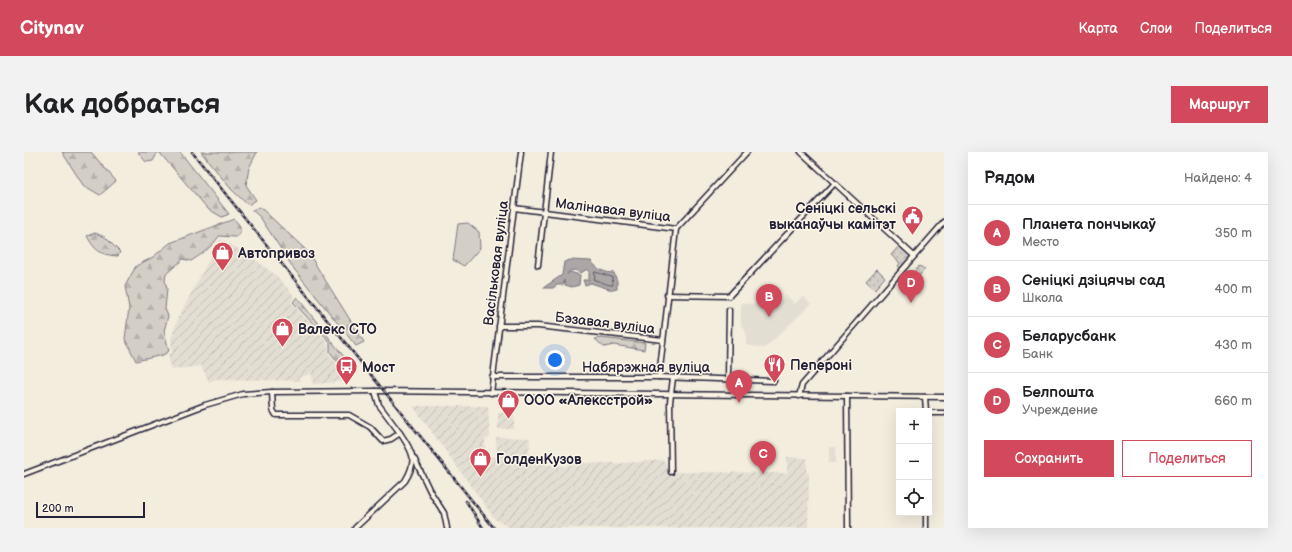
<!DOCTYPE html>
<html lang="ru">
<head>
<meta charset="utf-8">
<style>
	:root { --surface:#fff; --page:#f2f2f2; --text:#202124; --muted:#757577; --line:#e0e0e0; --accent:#d1495b }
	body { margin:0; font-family:"Balsamiq Sans",sans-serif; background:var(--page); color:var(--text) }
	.controls { position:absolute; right:12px; bottom:12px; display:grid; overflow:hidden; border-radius:0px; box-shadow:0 4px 16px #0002 }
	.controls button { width:36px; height:36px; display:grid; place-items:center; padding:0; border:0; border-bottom:1px solid var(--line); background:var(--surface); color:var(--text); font:20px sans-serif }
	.scale { position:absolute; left:12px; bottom:10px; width:109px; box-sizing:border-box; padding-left:4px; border:2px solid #22223b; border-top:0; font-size:11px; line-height:14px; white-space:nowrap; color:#22223b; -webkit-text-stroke:3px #fcf5e5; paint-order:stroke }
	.you { position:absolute; left:531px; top:208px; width:14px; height:14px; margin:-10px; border:3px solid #fff; border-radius:50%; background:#1a73e8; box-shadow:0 0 0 6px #1a73e833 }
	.badge { display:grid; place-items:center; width:26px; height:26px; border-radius:50%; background:var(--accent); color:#fff; font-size:13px; font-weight:700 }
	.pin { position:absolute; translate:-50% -33px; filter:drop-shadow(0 1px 2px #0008) }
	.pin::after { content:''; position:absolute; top:21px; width:14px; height:12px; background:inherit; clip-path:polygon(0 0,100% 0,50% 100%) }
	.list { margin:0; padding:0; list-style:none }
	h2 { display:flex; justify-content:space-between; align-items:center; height:52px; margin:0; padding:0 16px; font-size:17px }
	h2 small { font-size:13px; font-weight:400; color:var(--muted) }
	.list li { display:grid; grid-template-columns:26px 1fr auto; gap:12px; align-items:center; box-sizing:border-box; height:56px; padding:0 16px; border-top:1px solid var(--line) }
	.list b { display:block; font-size:15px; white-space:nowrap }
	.list p { margin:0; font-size:13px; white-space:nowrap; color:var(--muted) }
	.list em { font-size:13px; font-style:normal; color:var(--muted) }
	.actions { display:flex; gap:8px; padding:12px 16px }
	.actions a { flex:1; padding:9px 0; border:1px solid var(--accent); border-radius:0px; text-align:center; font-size:14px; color:var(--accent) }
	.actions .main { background:var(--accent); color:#fff }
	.icon { flex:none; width:22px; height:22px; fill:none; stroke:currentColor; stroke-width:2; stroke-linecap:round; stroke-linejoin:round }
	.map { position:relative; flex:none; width:920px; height:376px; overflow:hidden; border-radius:0px }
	header { display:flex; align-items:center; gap:24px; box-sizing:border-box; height:56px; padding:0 20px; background:var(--accent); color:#fff }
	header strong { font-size:19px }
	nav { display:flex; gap:22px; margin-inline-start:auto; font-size:14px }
	.intro { display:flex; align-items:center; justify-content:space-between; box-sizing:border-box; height:96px; padding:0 24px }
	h1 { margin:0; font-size:28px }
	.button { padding:10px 18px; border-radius:0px; background:var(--accent); color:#fff; font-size:14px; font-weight:700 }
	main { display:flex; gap:24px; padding:0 24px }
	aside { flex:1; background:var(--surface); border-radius:0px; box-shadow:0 4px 16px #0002 }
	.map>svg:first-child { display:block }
	.built { fill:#e3ded2 }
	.industrial { fill:url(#industrial-furrows) }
	.grass { fill:url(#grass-dots); stroke:#7b7880 }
	.forest { fill:url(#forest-firs); stroke:#7b7880 }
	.park { fill:#d4cfc6; stroke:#7b7880 }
	.water { fill:#aca7a6; stroke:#75727b }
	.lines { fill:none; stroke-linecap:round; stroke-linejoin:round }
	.shore { stroke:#595766; stroke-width:1 }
	.minor-casing { stroke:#22223b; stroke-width:7 }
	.minor { stroke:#fcf5e5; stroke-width:4 }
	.rail-casing { stroke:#22223b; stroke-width:2.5 }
	.rail { stroke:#fcf5e5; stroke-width:1; stroke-dasharray:3; stroke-linecap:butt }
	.labels { text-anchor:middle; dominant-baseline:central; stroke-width:3; stroke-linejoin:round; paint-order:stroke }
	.poi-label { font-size:14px; font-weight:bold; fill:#22223b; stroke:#fcf5e5; text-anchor:start }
	.street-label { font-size:14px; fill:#22223b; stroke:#fcf5e5 }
</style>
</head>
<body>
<header>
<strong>Citynav</strong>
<nav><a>Карта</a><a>Слои</a><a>Поделиться</a></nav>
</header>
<div class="intro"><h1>Как добраться</h1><a class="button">Маршрут</a></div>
<main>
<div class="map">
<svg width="920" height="376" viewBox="0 0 920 376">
	<defs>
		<pattern id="industrial-furrows" width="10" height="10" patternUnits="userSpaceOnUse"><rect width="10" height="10" fill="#e3ded2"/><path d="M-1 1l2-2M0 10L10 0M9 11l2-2" fill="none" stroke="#c2beb5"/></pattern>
		<pattern id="grass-dots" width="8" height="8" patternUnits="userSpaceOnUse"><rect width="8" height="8" fill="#d4cfc6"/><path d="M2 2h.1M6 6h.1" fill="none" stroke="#b6b1ab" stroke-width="1.8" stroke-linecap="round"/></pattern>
		<pattern id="forest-firs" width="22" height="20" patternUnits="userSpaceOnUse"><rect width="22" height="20" fill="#d4cfc6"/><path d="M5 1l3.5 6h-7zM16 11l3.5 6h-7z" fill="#b6b1ab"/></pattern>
	</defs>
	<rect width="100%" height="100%" fill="#f3edde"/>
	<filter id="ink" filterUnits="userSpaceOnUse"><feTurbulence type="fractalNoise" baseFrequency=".025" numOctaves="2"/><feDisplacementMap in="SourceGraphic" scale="8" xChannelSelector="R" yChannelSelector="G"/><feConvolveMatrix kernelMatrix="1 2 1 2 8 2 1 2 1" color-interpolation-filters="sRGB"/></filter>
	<g filter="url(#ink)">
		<!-- built -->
		<g class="built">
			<polygon points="762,143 771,152 779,144 787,152 741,196 722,193 722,179 717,173 717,151 732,152 736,147 748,157"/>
			<rect x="805" y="295" width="7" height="16"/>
		</g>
		<!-- industrial -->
		<g class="industrial">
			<polygon points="196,87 222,101 253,124 270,144 267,150 303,190 305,202 326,229 289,232 287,221 275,226 276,229 192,227 185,230 177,214 147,218 144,202 148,201 147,187 154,166"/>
			<polygon points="389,254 464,254 466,284 461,288 461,305 473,304 472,285 506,286 505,302 523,303 523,313 543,314 544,311 599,311 639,308 648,320 763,321 763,305 783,306 783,321 785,321 784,376 486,376 471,367"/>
			<rect x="474" y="261" width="16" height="16"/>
		</g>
		<!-- grass -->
		<g class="grass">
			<polygon points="876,93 888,103 876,116 874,114 876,111 867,103"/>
			<polygon points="895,114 901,117 882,139 877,135"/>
			<polygon points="853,117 861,125 851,137 842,129"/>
		</g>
		<!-- forest -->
		<g class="forest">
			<polygon points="38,0 67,0 92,29 76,43 59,33"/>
			<polygon points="114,0 134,0 129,9 122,10"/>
			<polygon points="135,0 156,0 205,62 198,65 184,57"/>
			<polygon points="177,0 233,0 225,16 222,33 232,48 224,53 207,37"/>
			<polygon points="236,55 283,99 340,190 332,194 270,117 236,65 228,58"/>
			<path d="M210,67L216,74V82L212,85L195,84C188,95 178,102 167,109L159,107L142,122L141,129L143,137L141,157L144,164L140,179L145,199L139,203L112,209L101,187L105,156L101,134L112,114L129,105L146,91Z"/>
			<path d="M71,81L81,85L96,100L94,104C77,103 71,99 63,84Z"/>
			<polygon points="273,145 328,215 320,218 306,200 306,190 269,150"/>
			<polygon points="577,186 621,191 620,198 590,193 580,195 571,187"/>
		</g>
		<!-- park -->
		<polygon class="park" points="444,71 455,80 456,96 440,114 429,108 434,72"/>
		<!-- water -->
		<path class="water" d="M546,108L567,109C573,117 580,121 590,121L593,129V137L588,138L567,131L561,133L559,128H565V119L563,117L557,121L551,118L545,119L543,122L546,120L556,123L555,133L548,135L541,133L540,128L539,133H533L529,136H519L538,123L540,110Z"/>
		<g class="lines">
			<!-- shore -->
			<path class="shore" d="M571,120L588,125L589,133C584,134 577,129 571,128Z"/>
			<defs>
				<g id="minor">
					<polyline points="777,0 890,104"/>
					<polyline points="490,56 652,77 723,0"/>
					<polyline points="514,113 527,0"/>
					<polyline points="643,143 705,144 810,32"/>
					<polyline points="475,174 514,174 639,188"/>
					<polyline points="468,225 635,225 750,229"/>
					<polyline points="635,225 652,77"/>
					<polyline points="704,226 705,158"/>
					<polyline points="351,239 355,253 376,281"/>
					<path d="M248,240L249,258L252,263H325L346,275L359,289L367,287L376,281C389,300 394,308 381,329L331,376"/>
					<polyline points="467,241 497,0"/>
					<polyline points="775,244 778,233 920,70"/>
					<polyline points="823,244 824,376"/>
					<polyline points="901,245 902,259"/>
					<polyline points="905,261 920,261"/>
					<polyline points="390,306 406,339 420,361 423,376"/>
					<polyline points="647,320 646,250 649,226"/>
					<polyline points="0,322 181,253 219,242 248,240 351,239 920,245"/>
					<polyline points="902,376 902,361"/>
				</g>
			</defs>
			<!-- minor casing -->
			<use href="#minor" class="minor-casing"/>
			<!-- minor -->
			<use href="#minor" class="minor"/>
			<defs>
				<g id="rail">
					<polyline points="168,0 470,376"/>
					<polyline points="442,349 459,376"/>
				</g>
			</defs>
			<!-- rail casing -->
			<use href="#rail" class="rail-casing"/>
			<!-- rail -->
			<use href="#rail" class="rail"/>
		</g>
	</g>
	<!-- icons -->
	<defs>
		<symbol id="civic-pin" viewBox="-11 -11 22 30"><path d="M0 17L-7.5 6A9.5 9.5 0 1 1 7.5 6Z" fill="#d1495b" stroke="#fcf5e5"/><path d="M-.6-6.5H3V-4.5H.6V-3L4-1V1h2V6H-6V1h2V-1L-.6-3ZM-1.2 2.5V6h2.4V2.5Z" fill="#fff"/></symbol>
		<symbol id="shop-pin" viewBox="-11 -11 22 30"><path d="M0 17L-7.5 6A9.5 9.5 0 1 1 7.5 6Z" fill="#d1495b" stroke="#fcf5e5"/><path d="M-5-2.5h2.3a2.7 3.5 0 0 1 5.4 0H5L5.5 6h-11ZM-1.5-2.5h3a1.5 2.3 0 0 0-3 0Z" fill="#fff"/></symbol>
		<symbol id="restaurant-pin" viewBox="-11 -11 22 30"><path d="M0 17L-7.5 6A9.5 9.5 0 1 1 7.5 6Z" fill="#d1495b" stroke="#fcf5e5"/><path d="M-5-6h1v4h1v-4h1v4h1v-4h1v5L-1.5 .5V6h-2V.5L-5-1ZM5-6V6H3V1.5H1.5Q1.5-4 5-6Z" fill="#fff"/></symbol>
		<symbol id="bus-pin" viewBox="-11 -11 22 30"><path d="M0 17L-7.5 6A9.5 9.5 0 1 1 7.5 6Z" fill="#d1495b" stroke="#fcf5e5"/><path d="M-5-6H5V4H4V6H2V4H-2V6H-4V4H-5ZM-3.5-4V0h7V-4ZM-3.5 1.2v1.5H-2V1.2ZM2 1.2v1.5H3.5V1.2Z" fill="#fff"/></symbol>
	</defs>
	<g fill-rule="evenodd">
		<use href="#civic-pin" x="876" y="52" width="25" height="34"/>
		<use href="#shop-pin" x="186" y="88" width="25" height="34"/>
		<use href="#shop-pin" x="246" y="164" width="25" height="34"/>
		<use href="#restaurant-pin" x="738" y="200" width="25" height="34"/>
		<use href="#bus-pin" x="310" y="202" width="25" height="34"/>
		<use href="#shop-pin" x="472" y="236" width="25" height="34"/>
		<use href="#shop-pin" x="444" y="294" width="25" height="34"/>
	</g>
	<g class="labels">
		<!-- poi labels -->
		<g class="poi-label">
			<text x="872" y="56" text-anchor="end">Сеніцкі сельскі<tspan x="872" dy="16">выканаўчы камітэт</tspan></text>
			<text x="214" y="101">Автопривоз</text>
			<text x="274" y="177">Валекс СТО</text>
			<text x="766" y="213">Пепероні</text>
			<text x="338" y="215">Мост</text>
			<text x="500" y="248">ООО «Алексстрой»</text>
			<text x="472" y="307">ГолденКузов</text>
		</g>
		<!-- street labels -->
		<g class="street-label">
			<text transform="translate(589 58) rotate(7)">Малінавая вуліца</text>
			<text transform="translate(472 111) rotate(-83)">Васільковая вуліца</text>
			<text transform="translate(581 171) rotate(7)">Бэзавая вуліца</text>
			<text x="622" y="215">Набярэжная вуліца</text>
		</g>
	</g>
</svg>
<div class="controls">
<button>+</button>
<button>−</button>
<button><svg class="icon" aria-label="locate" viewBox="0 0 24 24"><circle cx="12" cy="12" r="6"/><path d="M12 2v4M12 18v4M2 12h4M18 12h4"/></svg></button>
</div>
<div class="scale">200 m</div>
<div class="you"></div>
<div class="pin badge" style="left:715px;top:251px">A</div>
<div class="pin badge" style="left:745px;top:165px">B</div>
<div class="pin badge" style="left:739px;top:322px">C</div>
<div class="pin badge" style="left:887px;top:151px">D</div>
</div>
<aside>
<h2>Рядом<small>Найдено: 4</small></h2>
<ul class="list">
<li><span class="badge">A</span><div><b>Планета пончыкаў</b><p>Место</p></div><em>350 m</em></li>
<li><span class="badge">B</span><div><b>Сеніцкі дзіцячы сад</b><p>Школа</p></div><em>400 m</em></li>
<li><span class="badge">C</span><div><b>Беларусбанк</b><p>Банк</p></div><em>430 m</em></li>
<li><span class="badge">D</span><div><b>Белпошта</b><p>Учреждение</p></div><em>660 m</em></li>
</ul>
<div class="actions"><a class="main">Сохранить</a><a>Поделиться</a></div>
</aside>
</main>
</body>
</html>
